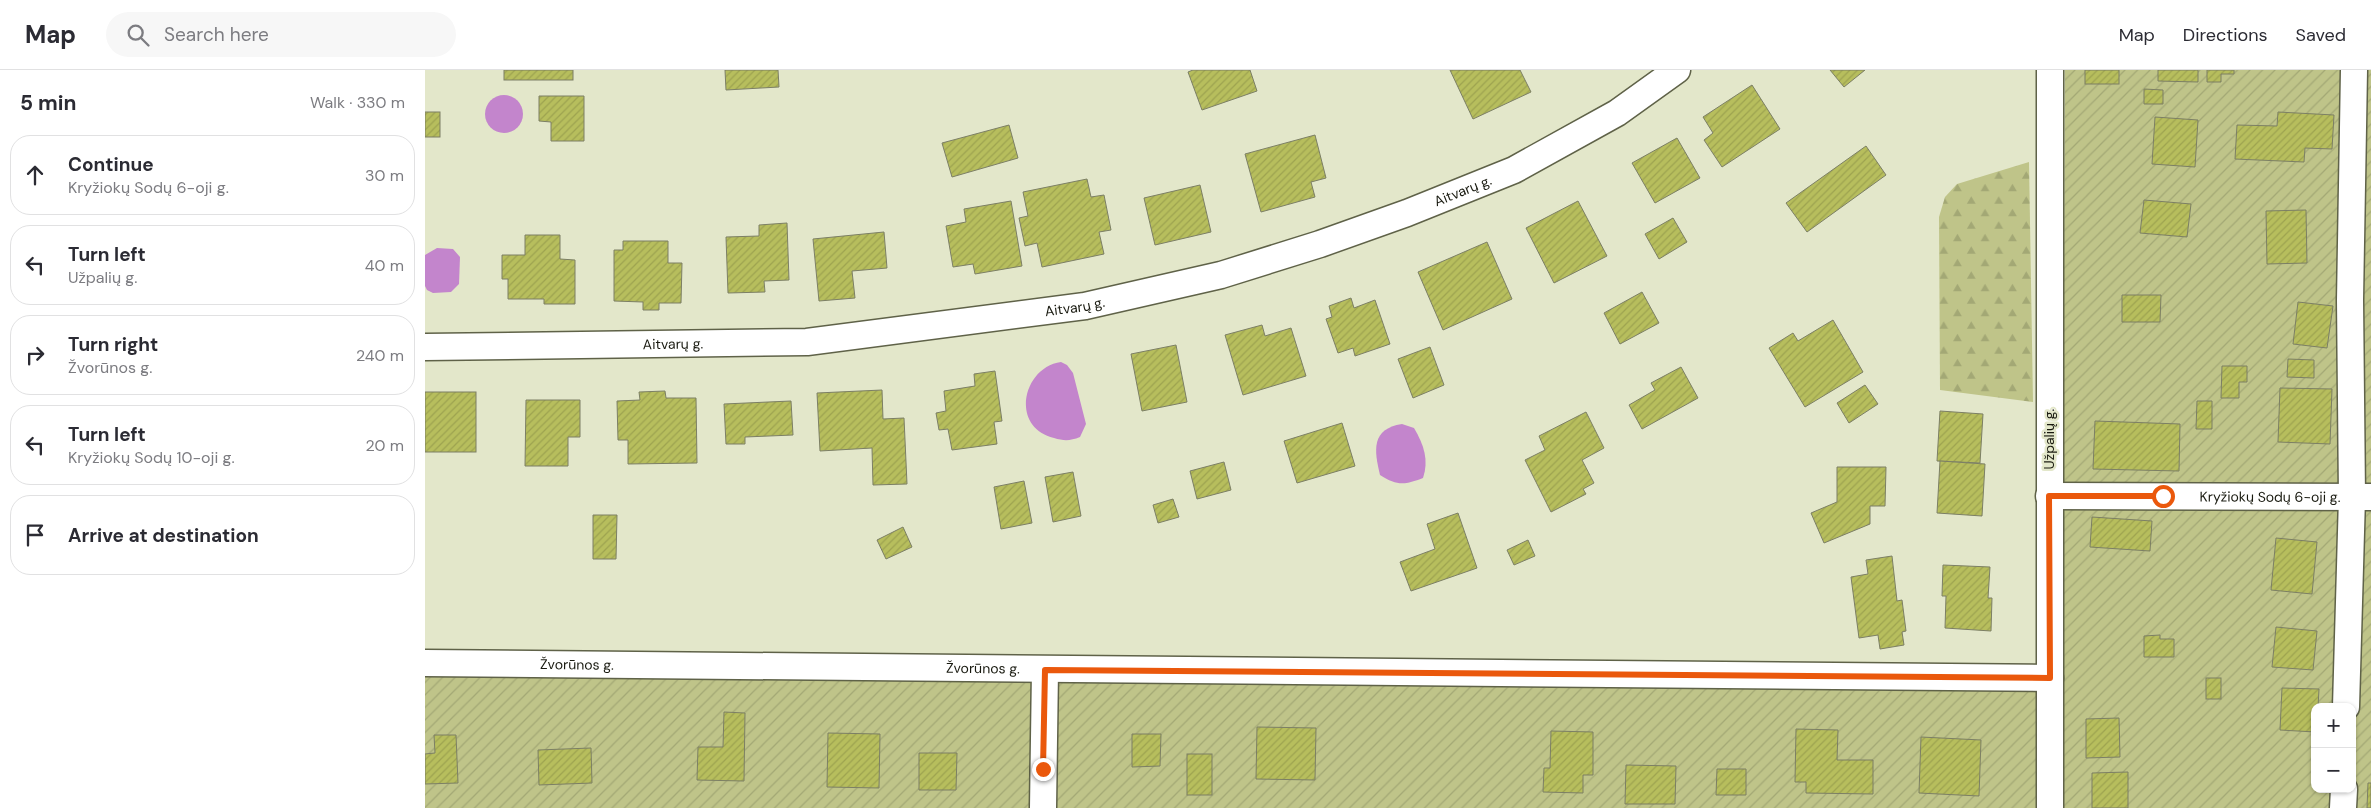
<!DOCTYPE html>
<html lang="en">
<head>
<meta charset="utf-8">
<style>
	:root { --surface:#fff; --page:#f7f7f7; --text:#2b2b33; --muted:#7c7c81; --line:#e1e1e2 }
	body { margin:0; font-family:"DM Sans",sans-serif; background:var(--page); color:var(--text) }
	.controls { position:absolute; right:15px; bottom:15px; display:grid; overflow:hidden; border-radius:10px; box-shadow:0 1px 4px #0004 }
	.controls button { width:45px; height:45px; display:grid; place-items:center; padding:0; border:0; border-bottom:1px solid var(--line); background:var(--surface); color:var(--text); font:25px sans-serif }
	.stop { position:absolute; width:15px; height:15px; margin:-11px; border:4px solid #ea580c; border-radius:50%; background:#fff }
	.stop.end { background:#ea580c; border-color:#fff; box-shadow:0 1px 5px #0008 }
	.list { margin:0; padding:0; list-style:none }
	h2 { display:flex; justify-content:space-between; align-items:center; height:65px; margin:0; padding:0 20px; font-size:21px }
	h2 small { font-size:16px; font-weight:400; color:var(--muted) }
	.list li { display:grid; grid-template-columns:32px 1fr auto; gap:15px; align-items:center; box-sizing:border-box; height:80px; margin:0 10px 10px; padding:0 10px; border:1px solid var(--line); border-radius:20px }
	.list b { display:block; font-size:19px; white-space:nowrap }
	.list p { margin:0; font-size:16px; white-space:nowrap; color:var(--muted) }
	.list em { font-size:16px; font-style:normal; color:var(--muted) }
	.icon { flex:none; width:28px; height:28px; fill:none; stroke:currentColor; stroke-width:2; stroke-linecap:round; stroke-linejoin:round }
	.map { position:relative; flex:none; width:1946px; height:738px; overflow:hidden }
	header { display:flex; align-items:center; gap:30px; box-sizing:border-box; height:70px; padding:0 25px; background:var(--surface); border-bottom:1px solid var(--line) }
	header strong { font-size:24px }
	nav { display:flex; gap:28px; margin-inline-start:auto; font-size:18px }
	.search { width:350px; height:45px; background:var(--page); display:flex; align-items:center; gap:12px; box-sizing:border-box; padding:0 18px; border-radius:28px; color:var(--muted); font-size:19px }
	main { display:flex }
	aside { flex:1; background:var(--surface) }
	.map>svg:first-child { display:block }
	.forest { fill:url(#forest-firs) }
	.garden { fill:url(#garden-furrows); fill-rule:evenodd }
	.water { fill:#c385cc }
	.building { fill:url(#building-hatch); stroke:#7c7f65 }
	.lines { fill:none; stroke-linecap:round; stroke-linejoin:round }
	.street-casing { stroke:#5f6248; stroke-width:29 }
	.street { stroke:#fff; stroke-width:26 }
	.route { stroke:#ea580c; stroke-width:6 }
	.labels { text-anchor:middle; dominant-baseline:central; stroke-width:5; stroke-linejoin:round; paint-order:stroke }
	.street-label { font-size:14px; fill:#18190f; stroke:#e3e7ca }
</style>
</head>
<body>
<header>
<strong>Map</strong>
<div class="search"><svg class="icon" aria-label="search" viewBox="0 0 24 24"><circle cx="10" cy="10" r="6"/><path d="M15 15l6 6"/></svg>Search here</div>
<nav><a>Map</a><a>Directions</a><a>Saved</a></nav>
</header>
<main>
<aside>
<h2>5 min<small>Walk · 330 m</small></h2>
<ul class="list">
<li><svg class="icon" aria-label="ahead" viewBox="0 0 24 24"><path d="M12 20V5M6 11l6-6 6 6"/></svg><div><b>Continue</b><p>Kryžiokų Sodų 6-oji g.</p></div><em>30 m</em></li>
<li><svg class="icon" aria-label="left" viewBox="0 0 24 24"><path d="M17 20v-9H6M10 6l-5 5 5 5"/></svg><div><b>Turn left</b><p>Užpalių g.</p></div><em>40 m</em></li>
<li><svg class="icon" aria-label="right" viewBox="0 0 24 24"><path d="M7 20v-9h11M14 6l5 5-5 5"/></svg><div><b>Turn right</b><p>Žvorūnos g.</p></div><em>240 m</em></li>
<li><svg class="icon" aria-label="left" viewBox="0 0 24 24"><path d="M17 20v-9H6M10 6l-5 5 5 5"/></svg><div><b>Turn left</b><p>Kryžiokų Sodų 10-oji g.</p></div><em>20 m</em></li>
<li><svg class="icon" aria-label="arrive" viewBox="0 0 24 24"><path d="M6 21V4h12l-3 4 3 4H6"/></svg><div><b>Arrive at destination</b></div></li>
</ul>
</aside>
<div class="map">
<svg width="1946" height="738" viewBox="0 0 1946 738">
	<defs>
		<pattern id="forest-firs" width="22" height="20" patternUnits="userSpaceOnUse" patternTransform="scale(1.25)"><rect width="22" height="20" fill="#bfc489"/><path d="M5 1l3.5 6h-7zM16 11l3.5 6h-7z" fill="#a3a875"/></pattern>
		<pattern id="garden-furrows" width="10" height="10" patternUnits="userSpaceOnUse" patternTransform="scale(1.25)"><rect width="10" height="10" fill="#bfc489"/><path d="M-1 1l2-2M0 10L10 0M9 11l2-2" fill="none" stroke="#a3a875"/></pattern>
		<pattern id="building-hatch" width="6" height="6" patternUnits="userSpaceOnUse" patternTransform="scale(1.25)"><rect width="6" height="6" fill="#b7be5d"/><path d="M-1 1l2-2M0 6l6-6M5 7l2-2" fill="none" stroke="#9da350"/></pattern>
	</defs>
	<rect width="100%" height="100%" fill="#e3e7ca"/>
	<!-- forest -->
	<polygon class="forest" points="1604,92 1608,332 1515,320 1514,147 1520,127 1532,114"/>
	<!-- garden -->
	<path class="garden" d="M1640,0H1946V738H0V599L620,600L1637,595ZM1890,637H1927V719H1890Z"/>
	<!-- water -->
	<g class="water">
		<circle cx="79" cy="44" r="19"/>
		<polygon points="12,178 28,179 35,187 34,214 26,222 8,223 2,220 0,216 0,185"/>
		<path d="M636,292L642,295L648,303L661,354L655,367C645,371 639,371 629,368C584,357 598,297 636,292Z"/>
		<path d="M977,354L989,358C999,375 1004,390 998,408C980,415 972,416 955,405C949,380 946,359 977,354Z"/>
	</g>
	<!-- building -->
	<g class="building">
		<rect x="79" y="0" width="69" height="10"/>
		<polygon points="300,0 353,0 354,17 301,20"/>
		<polygon points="768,0 825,0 832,21 777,40 763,2"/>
		<polygon points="1025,0 1095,0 1106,22 1048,49"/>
		<polygon points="1405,0 1440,0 1419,17"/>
		<rect x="1660" y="0" width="34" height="14"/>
		<polygon points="1733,0 1773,0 1773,12 1733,11"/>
		<polygon points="1782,0 1809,0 1809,4 1796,4 1796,12 1782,12"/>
		<polygon points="1327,15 1355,59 1297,97 1279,70 1288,63 1278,47"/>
		<polygon points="1719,19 1738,20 1738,34 1719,34"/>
		<polygon points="114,26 159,26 159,71 126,71 126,52 114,51"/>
		<rect x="0" y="42" width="15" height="25"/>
		<polygon points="1853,42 1909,45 1907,79 1880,78 1879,92 1810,89 1812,55 1852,56"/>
		<polygon points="1730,47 1773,50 1770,97 1727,94"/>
		<polygon points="584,55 593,88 527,107 517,73"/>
		<polygon points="890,65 901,108 886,112 890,127 836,142 820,84"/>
		<polygon points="1252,68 1275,108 1230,133 1207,93"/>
		<polygon points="1441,76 1461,105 1382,162 1361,133"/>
		<polygon points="662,109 666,127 679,125 686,160 674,162 679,184 617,197 612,173 600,176 594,148 603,146 598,122"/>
		<polygon points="775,115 786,162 730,175 719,128"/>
		<polygon points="1719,130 1766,134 1762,167 1715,163"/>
		<polygon points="586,131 597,196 550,204 548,194 528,197 521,156 541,152 539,139"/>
		<polygon points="1153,131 1182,186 1129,213 1101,158"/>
		<polygon points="1881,140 1882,193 1842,194 1841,141"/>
		<polygon points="1248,148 1262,172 1234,189 1220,164"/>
		<polygon points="362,153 364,210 339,211 340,222 303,223 301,167 334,166 334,155"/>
		<polygon points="459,162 462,198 427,201 430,228 394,231 388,169"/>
		<polygon points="100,165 135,165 135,189 150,190 150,234 119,234 119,229 83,229 83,209 77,209 77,185 100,185"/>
		<polygon points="198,171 243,171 243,193 257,193 256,233 234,233 234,240 218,240 218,232 189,231 189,180 198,180"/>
		<polygon points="1062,172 1087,229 1018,260 993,202"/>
		<polygon points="1217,222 1234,253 1195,274 1179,243"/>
		<polygon points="1697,225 1736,225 1735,252 1697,252"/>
		<polygon points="926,228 929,238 950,230 965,274 930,286 928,278 913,283 901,249 907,247 904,236"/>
		<polygon points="1873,232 1908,236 1902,278 1868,274"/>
		<polygon points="1408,250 1438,302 1380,337 1344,278 1368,263 1373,271"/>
		<polygon points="837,255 840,266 866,258 881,306 818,325 800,265"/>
		<polygon points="751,275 762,332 717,341 706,284"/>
		<polygon points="1005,277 1019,315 988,328 973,289"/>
		<polygon points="1863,289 1889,290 1889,308 1862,307"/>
		<polygon points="1797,296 1822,296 1822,312 1814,312 1814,328 1796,328"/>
		<polygon points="1256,297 1273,328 1217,359 1204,335 1230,320 1226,313"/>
		<polygon points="570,301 577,351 569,352 572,374 527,380 523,359 514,360 511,343 521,341 519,321 550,316 549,304"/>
		<polygon points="1440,315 1453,334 1424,353 1412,333"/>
		<polygon points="1855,318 1907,319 1905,374 1853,372"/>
		<polygon points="457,320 458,349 479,348 482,414 448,415 447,378 395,381 392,323"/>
		<polygon points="240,321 241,328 271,328 272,393 203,394 203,370 193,370 192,331 215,330 214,322"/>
		<rect x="0" y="322" width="51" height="60"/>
		<polygon points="101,330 155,330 155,367 143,367 143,396 100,396"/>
		<polygon points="366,331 368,365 320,367 320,374 301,374 299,334"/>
		<polygon points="1772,331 1787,331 1787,359 1771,359"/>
		<polygon points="1515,341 1558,344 1555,393 1512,391"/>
		<polygon points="1161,342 1179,378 1157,390 1169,413 1158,419 1161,424 1126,442 1100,390 1120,380 1114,366"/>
		<polygon points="1670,351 1755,354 1754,401 1668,399"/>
		<polygon points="917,353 930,396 872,413 859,371"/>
		<polygon points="1515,391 1560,394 1557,446 1512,443"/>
		<polygon points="799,392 806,420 772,429 765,401"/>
		<polygon points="1412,397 1461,397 1460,436 1445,436 1445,454 1399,473 1386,443 1412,432"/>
		<polygon points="648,402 656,446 628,452 620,407"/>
		<polygon points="599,411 607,453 576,459 569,417"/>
		<polygon points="748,429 754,447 733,453 728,435"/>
		<polygon points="1033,443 1052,498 986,521 975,492 1010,479 1002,454"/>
		<polygon points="168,445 192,445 191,489 168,489"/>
		<polygon points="1667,447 1727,451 1725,481 1665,477"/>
		<polygon points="478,457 487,477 461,489 452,470"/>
		<polygon points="1851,468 1892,472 1887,524 1846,520"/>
		<polygon points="1103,470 1110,486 1089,495 1082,480"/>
		<polygon points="1467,486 1472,531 1477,530 1481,561 1477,562 1479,575 1455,579 1453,565 1434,568 1426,507 1443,504 1441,490"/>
		<polygon points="1518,495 1565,497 1563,528 1567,528 1566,561 1520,558 1521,526 1517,526"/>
		<polygon points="1851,557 1892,561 1888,600 1847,597"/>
		<polygon points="1735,565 1735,569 1749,569 1749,587 1719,587 1719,566"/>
		<rect x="1781" y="608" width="15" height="21"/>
		<polygon points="1857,618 1894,619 1893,637 1890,637 1890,662 1855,660"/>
		<polygon points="299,642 320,643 319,711 272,710 273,677 298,677"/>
		<polygon points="1694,648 1695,687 1661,688 1661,649"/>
		<polygon points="832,657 891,658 890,710 831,709"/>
		<polygon points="1371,659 1413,660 1412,690 1448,690 1448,724 1381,723 1381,712 1370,712"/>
		<polygon points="1126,661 1168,662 1168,705 1158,705 1158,723 1118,722 1119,698 1125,698"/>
		<polygon points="403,663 455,664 454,718 402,717"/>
		<polygon points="707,664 736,664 735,696 707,697"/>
		<polygon points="9,665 31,665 33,713 0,714 0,684 10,683"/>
		<polygon points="1496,667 1556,670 1554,726 1494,723"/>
		<polygon points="166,678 167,713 114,715 113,680"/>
		<polygon points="494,683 532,683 531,720 494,720"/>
		<rect x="762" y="684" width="25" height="41"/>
		<polygon points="1201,695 1251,696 1250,734 1200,734"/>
		<polygon points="1292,699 1321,699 1321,725 1291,725"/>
		<polygon points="1703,702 1703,738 1667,738 1667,703"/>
		<polygon points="1943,713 1946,713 1946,738 1942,738"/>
	</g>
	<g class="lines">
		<defs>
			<g id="street">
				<polyline points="1625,0 1625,738"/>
				<path id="s1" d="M0,277L382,272L660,236L796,205L895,174L982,143L1089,100L1192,43L1252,0"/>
				<path id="s2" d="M1624,426L1946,427"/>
				<path id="s3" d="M0,593L1625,608"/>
				<polyline points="1921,637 1927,427 1925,230 1929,0"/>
				<polyline points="618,738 620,600"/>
				<polyline points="1918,738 1919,719"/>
			</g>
		</defs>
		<!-- street casing -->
		<use href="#street" class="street-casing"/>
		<!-- street -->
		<use href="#street" class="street"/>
	</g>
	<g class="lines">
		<!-- route -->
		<polyline class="route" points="618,699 620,600 1625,608 1624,426 1738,426"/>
	</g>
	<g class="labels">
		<!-- street labels -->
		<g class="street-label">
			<text stroke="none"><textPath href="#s1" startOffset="1058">Aitvarų g.</textPath></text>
			<text stroke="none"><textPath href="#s1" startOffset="652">Aitvarų g.</textPath></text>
			<text stroke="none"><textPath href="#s1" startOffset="248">Aitvarų g.</textPath></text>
			<text transform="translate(1624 369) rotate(-90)">Užpalių g.</text>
			<text stroke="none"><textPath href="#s2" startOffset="221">Kryžiokų Sodų 6-oji g.</textPath></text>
			<text stroke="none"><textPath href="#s3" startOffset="152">Žvorūnos g.</textPath></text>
			<text stroke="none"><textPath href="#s3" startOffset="558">Žvorūnos g.</textPath></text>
		</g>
	</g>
</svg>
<div class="controls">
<button>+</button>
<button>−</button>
</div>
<div class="stop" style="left:1738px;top:426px"></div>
<div class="stop end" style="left:618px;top:699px"></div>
</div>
</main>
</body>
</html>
